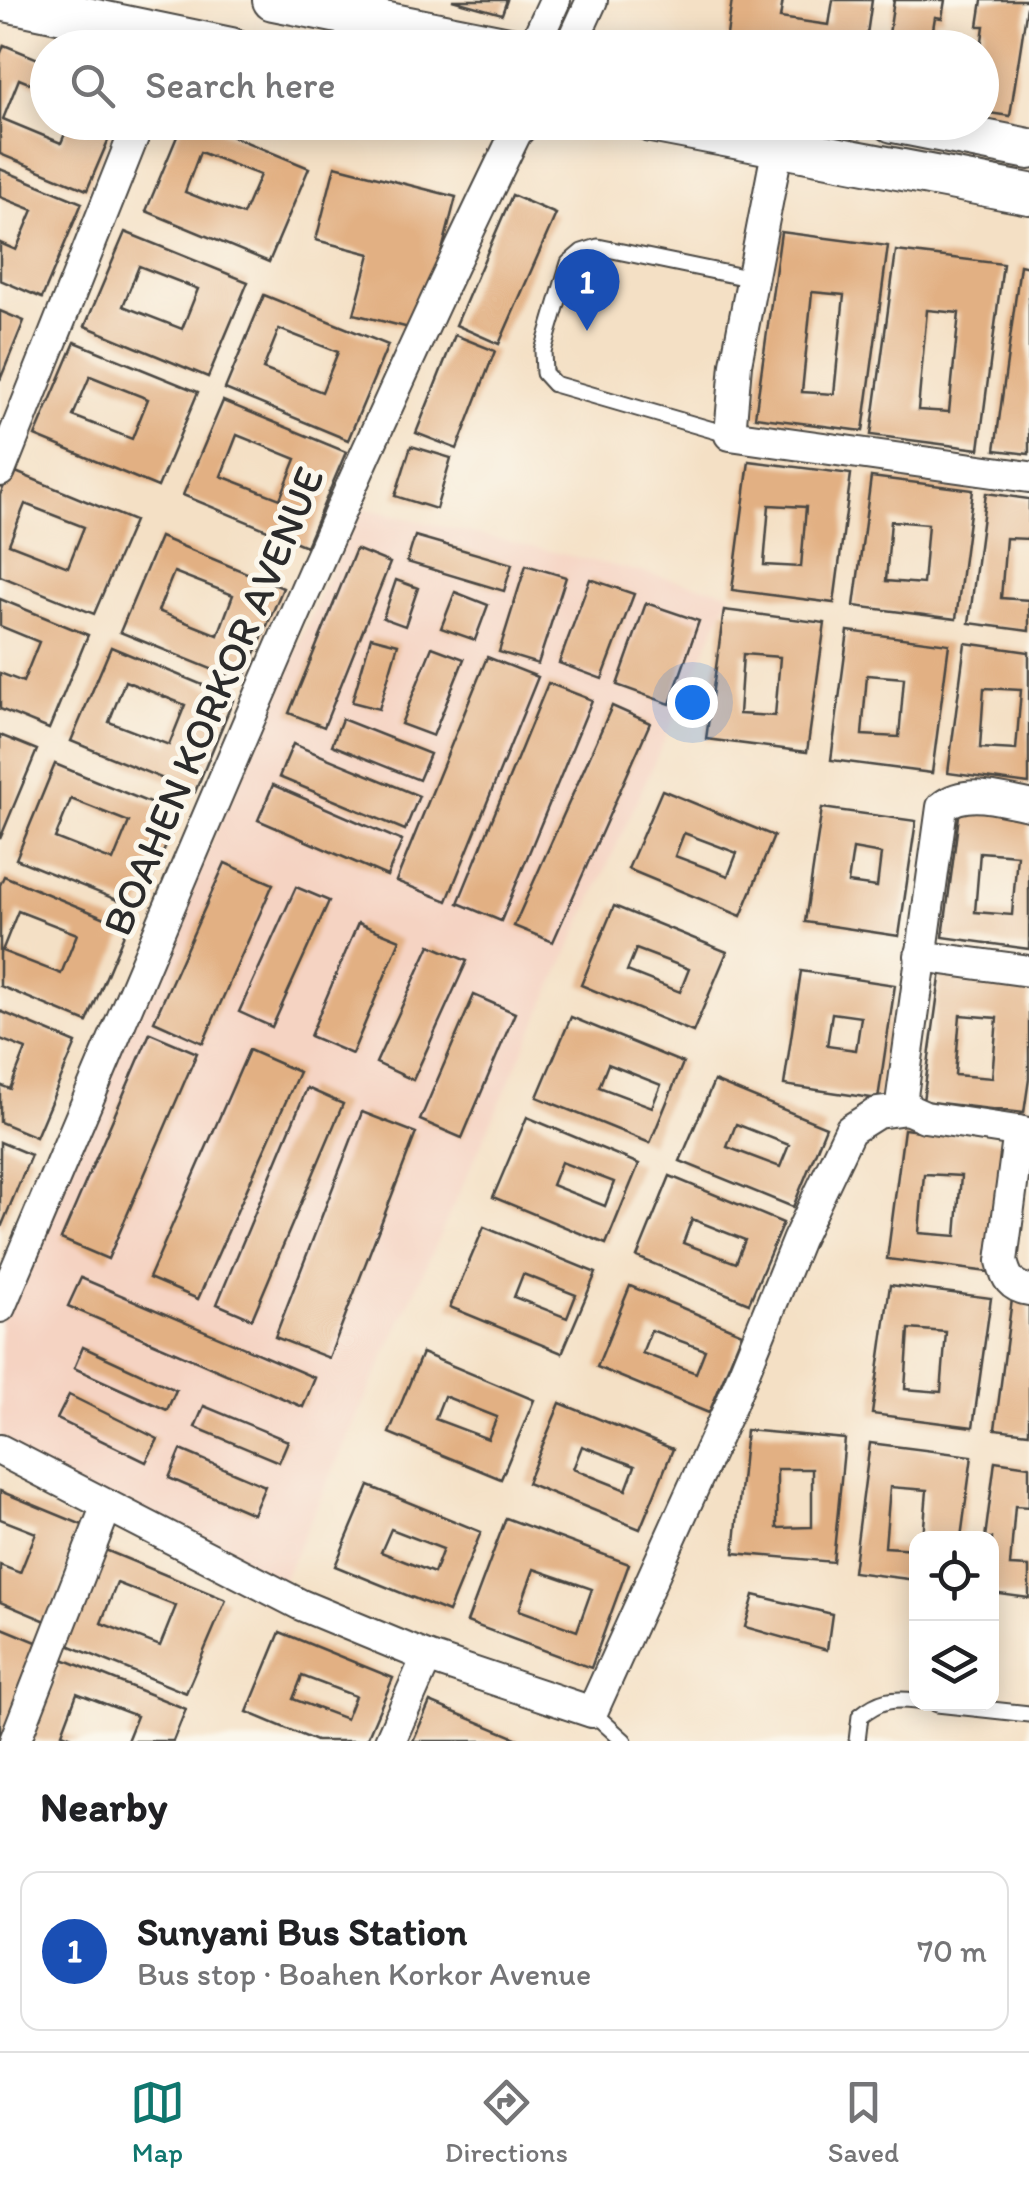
<!DOCTYPE html>
<html lang="en">
<head>
<meta charset="utf-8">
<style>
	:root { --surface:#fff; --page:#f2f2f2; --text:#202124; --muted:#757577; --line:#e0e0e0; --accent:#0f766e }
	body { margin:0; font-family:Itim,sans-serif; background:var(--page); color:var(--text) }
	.controls { position:absolute; right:30px; bottom:30px; display:grid; overflow:hidden; border-radius:20px; box-shadow:0 5px 25px #0003 }
	.controls button { width:90px; height:90px; display:grid; place-items:center; padding:0; border:0; border-bottom:2px solid var(--line); background:var(--surface); color:var(--text); font:50px sans-serif }
	.you { position:absolute; left:692px; top:702px; width:35px; height:35px; margin:-25px; border:8px solid #fff; border-radius:50%; background:#1a73e8; box-shadow:0 0 0 15px #1a73e833 }
	.badge { display:grid; place-items:center; width:65px; height:65px; border-radius:50%; background:var(--accent); color:#fff; font-size:32px; font-weight:700 }
	.pin { position:absolute; translate:-50% -82px; filter:drop-shadow(0 2px 5px #0008) }
	.pin::after { content:''; position:absolute; top:52px; width:35px; height:30px; background:inherit; clip-path:polygon(0 0,100% 0,50% 100%) }
	.list { margin:0; padding:0; list-style:none }
	h2 { display:flex; justify-content:space-between; align-items:center; height:130px; margin:0; padding:0 40px; font-size:42px }
	h2 small { font-size:32px; font-weight:400; color:var(--muted) }
	.list li { display:grid; grid-template-columns:65px 1fr auto; gap:30px; align-items:center; box-sizing:border-box; height:160px; margin:0 20px 20px; padding:0 20px; border:2px solid var(--line); border-radius:20px }
	.list b { display:block; font-size:38px; white-space:nowrap }
	.list p { margin:0; font-size:32px; white-space:nowrap; color:var(--muted) }
	.list em { font-size:32px; font-style:normal; color:var(--muted) }
	.icon { flex:none; width:55px; height:55px; fill:none; stroke:currentColor; stroke-width:2; stroke-linecap:round; stroke-linejoin:round }
	.map { position:relative; flex:none; width:1029px; height:1741px; overflow:hidden }
	.search { position:absolute; background:var(--surface); box-shadow:0 5px 25px #0003; left:30px; right:30px; top:30px; height:110px; display:flex; align-items:center; gap:25px; box-sizing:border-box; padding:0 35px; border-radius:55px; color:var(--muted); font-size:38px }
	.sheet { height:310px; background:var(--surface) }
	nav { display:flex; justify-content:space-around; align-items:center; box-sizing:border-box; height:140px; border-top:2px solid var(--line); background:var(--surface); font-size:28px; color:var(--muted) }
	nav a { display:grid; justify-items:center; gap:5px }
	nav .on { color:var(--accent) }
	.map>svg:first-child { display:block }
	.built { fill:#f5d3c2 }
	.building { fill:#e2b083; fill-rule:evenodd }
	.lines { fill:none; stroke-linecap:round; stroke-linejoin:round }
	.lane-casing { stroke:#494642; stroke-width:19 }
	.street-casing { stroke:#494642; stroke-width:34 }
	.secondary-casing { stroke:#494642; stroke-width:44 }
	.lane { stroke:#fff; stroke-width:15 }
	.street { stroke:#fff; stroke-width:30 }
	.secondary { stroke:#fff; stroke-width:40 }
	.labels { text-anchor:middle; dominant-baseline:central; stroke-width:10; stroke-linejoin:round; paint-order:stroke }
	.street-label { font-size:42px; fill:#2b2b2b; stroke:#fbf7ec }
</style>
</head>
<body>
<div class="map">
<svg width="1029" height="1741" viewBox="0 0 1029 1741">
	<rect width="100%" height="100%" fill="#fbf7ec"/>
	<filter id="ink" filterUnits="userSpaceOnUse"><feTurbulence type="fractalNoise" baseFrequency=".01" numOctaves="2"/><feDisplacementMap in="SourceGraphic" scale="20" xChannelSelector="R" yChannelSelector="G"/><feConvolveMatrix kernelMatrix="1 2 1 2 8 2 1 2 1" color-interpolation-filters="sRGB"/></filter>
	<filter id="wash" filterUnits="userSpaceOnUse"><feTurbulence type="fractalNoise" baseFrequency=".0048" numOctaves="4" result="noise"/><feDisplacementMap in="SourceGraphic" scale="40" xChannelSelector="R" yChannelSelector="G"/><feGaussianBlur stdDeviation="2.25" result="paint"/><feColorMatrix in="noise" values="0 0 0 0 0 0 0 0 0 0 0 0 0 0 0 0 0 1.4 0 .05"/><feComposite in="paint" operator="in"/></filter>
	<g filter="url(#wash)">
		<rect width="100%" height="100%" fill="#f4e0c5"/>
		<!-- built -->
		<polygon class="built" points="359,507 731,593 271,1607 0,1449 0,1322"/>
		<g id="blocks">
			<!-- building -->
			<g class="building">
				<polygon points="452,0 507,0 502,14"/>
				<polygon points="732,0 783,0 780,18 829,25 833,0 872,0 865,48 733,48 727,35"/>
				<polygon points="894,0 945,0 942,18 935,17 930,48 887,48"/>
				<polygon points="982,0 1028,0 1010,116 982,112 981,48 984,26 978,26"/>
				<polygon points="4,45 48,63 48,91 19,79 3,119 61,143 70,122 116,122 87,190 0,154 0,55"/>
				<path d="M183,122H198L309,168L269,262L146,211ZM200,152L260,175L243,215L185,192Z"/>
				<polygon points="335,166 456,197 421,331 354,314 370,254 316,240"/>
				<polygon points="0,169 82,203 42,298 0,280 0,243 16,250 33,210 0,197"/>
				<polygon points="512,195 556,214 499,344 456,325"/>
				<path d="M125,232L248,282L208,377L85,326ZM139,266L198,289L182,329L123,306Z"/>
				<path d="M781,232L888,246L863,431L755,417ZM812,292L844,295L834,394L802,392Z"/>
				<path d="M896,251L1003,264L979,449L871,435ZM927,310L959,313L949,412L918,410Z"/>
				<polygon points="1020,265 1029,267 1029,454 995,450"/>
				<path d="M264,295L388,345L348,440L225,389ZM279,329L338,352L322,392L263,369Z"/>
				<polygon points="0,311 24,321 0,380"/>
				<polygon points="455,335 495,351 457,449 416,433"/>
				<path d="M75,342L198,392L158,487L35,436ZM90,376L148,399L132,439L73,416Z"/>
				<path d="M223,401L346,452L306,546L183,495ZM237,435L296,459L280,499L221,476Z"/>
				<polygon points="411,446 451,458 436,509 395,496"/>
				<path d="M749,461L851,474L834,603L732,590ZM769,505L806,507L801,567L764,565Z"/>
				<path d="M11,470L134,521L94,614L0,576V495ZM25,504L84,527L68,567L9,544Z"/>
				<path d="M871,477L973,490L956,619L854,606ZM891,521L928,524L923,584L886,581Z"/>
				<polygon points="986,493 1029,499 1029,539 1006,538 1001,598 1029,600 1029,631 969,623"/>
				<polygon points="415,536 512,564 504,591 407,562"/>
				<path d="M160,537L283,588L243,682L120,632ZM174,572L233,595L218,635L158,611Z"/>
				<polygon points="356,549 390,563 324,727 289,713"/>
				<polygon points="526,565 566,577 538,664 499,652"/>
				<polygon points="590,579 634,594 602,679 559,663"/>
				<polygon points="396,580 418,588 405,626 383,618"/>
				<polygon points="455,592 488,605 475,640 441,628"/>
				<polygon points="0,599 88,635 49,729 0,709 0,673 23,682 39,642 0,626"/>
				<polygon points="646,603 699,621 670,704 617,685"/>
				<path d="M724,610L825,623L807,752L706,739ZM743,654L780,657L775,716L739,714Z"/>
				<path d="M848,631L949,644L932,773L831,760ZM867,675L904,678L899,737L862,735Z"/>
				<polygon points="371,637 398,644 379,709 352,702"/>
				<path d="M965,643L1029,652V784L948,773ZM984,688L1021,690L1016,750L980,748Z"/>
				<path d="M111,647L234,698L195,792L71,741ZM125,681L185,705L169,745L109,722Z"/>
				<polygon points="432,647 464,659 433,736 401,724"/>
				<polygon points="487,657 538,677 447,901 396,881"/>
				<polygon points="548,683 592,700 501,921 458,903"/>
				<polygon points="612,706 650,723 553,942 514,926"/>
				<polygon points="342,719 430,754 419,780 332,745"/>
				<polygon points="0,735 37,750 0,839"/>
				<polygon points="293,744 419,796 405,830 279,777"/>
				<path d="M55,764L179,815L139,909L16,859ZM71,799L129,822L113,861L55,838Z"/>
				<polygon points="273,785 402,841 387,876 258,820"/>
				<path d="M662,790L774,836L741,916L628,869ZM684,833L737,853L728,876L675,856Z"/>
				<path d="M822,808L916,821L899,936L805,922ZM853,849L881,854L877,887L848,883Z"/>
				<path d="M960,808L1029,817V949L943,937ZM980,852L1017,855L1012,915L975,912Z"/>
				<polygon points="225,863 273,884 203,1043 154,1021"/>
				<path d="M4,876L127,927L87,1022L0,986V885ZM18,911L77,934L61,974L2,951Z"/>
				<polygon points="296,887 329,901 272,1027 239,1012"/>
				<path d="M614,906L727,952L693,1032L581,985ZM636,949L689,969L680,992L627,971Z"/>
				<polygon points="358,923 400,940 352,1054 310,1036"/>
				<polygon points="430,945 467,961 413,1080 376,1063"/>
				<path d="M801,971L895,985L878,1099L784,1085ZM832,1013L861,1017L856,1050L827,1046Z"/>
				<path d="M941,971L1029,982V1079L1024,1113L923,1101ZM960,1015L997,1018L992,1078L955,1075Z"/>
				<polygon points="474,995 515,1013 462,1138 420,1120"/>
				<polygon points="0,1011 76,1043 36,1137 0,1122 0,1085 10,1089 26,1049 0,1039"/>
				<path d="M571,1017L683,1063L650,1143L537,1097ZM608,1064L661,1085L652,1107L599,1087Z"/>
				<polygon points="150,1033 197,1053 108,1259 61,1239"/>
				<polygon points="249,1050 299,1072 198,1299 149,1278"/>
				<path d="M714,1081L826,1127L793,1207L680,1161ZM736,1124L789,1145L780,1167L727,1147Z"/>
				<polygon points="307,1088 343,1104 252,1319 217,1304"/>
				<polygon points="362,1112 416,1133 329,1358 275,1337"/>
				<path d="M527,1117L639,1164L606,1244L493,1197ZM561,1162L614,1182L605,1206L552,1185Z"/>
				<path d="M904,1129L1006,1142L989,1272L887,1259ZM924,1174L961,1176L956,1236L919,1233Z"/>
				<polygon points="0,1142 31,1155 0,1230"/>
				<path d="M670,1176L783,1223L749,1303L637,1257ZM692,1219L745,1240L736,1263L683,1243Z"/>
				<path d="M484,1227L596,1273L562,1353L450,1307ZM523,1274L576,1295L567,1318L514,1297Z"/>
				<polygon points="81,1278 315,1378 303,1407 68,1306"/>
				<path d="M890,1285L991,1298L973,1427L872,1414ZM909,1329L946,1332L941,1392L905,1389Z"/>
				<path d="M630,1286L742,1333L709,1413L597,1367ZM651,1330L705,1350L696,1373L642,1353Z"/>
				<polygon points="1012,1299 1029,1302 1029,1433 995,1429"/>
				<polygon points="83,1347 176,1390 167,1410 74,1368"/>
				<path d="M422,1353L534,1400L501,1479L389,1433ZM444,1396L497,1417L488,1439L435,1419Z"/>
				<polygon points="69,1395 158,1439 146,1462 57,1419"/>
				<path d="M560,1403L673,1449L640,1529L527,1483ZM582,1446L635,1466L626,1490L573,1469Z"/>
				<polygon points="204,1406 288,1441 279,1462 195,1427"/>
				<path d="M746,1430L845,1439L833,1562L734,1553ZM777,1469H812V1527L777,1528Z"/>
				<polygon points="870,1443 972,1456 961,1538 923,1538 927,1490 890,1487 885,1547 916,1549 916,1580 853,1572"/>
				<polygon points="181,1450 265,1486 253,1514 169,1478"/>
				<polygon points="995,1461 1029,1466 1029,1507 1015,1506 1010,1566 1029,1567 1029,1598 992,1593 992,1538 985,1538"/>
				<path d="M369,1486L481,1532L448,1612L335,1566ZM391,1529L443,1549L434,1573L381,1552Z"/>
				<polygon points="0,1491 85,1526 46,1621 0,1602 0,1565 20,1573 36,1533 0,1519"/>
				<path d="M506,1518L629,1564L591,1668L467,1622ZM534,1569L592,1589L577,1631L519,1610Z"/>
				<path d="M103,1549L226,1600L186,1693L63,1643ZM117,1583L176,1606L160,1646L101,1623Z"/>
				<polygon points="754,1595 832,1614 827,1650 745,1627"/>
				<polygon points="0,1627 51,1648 10,1741 0,1737"/>
				<path d="M280,1632L393,1678L366,1741H316L247,1712ZM302,1676L355,1696L346,1719L293,1699Z"/>
				<polygon points="63,1659 186,1709 173,1741 127,1741 137,1716 77,1693 62,1733 82,1741 29,1741"/>
				<polygon points="430,1702 523,1741 413,1741"/>
			</g>
		</g>
	</g>
	<g filter="url(#ink)">
		<use href="#blocks" fill-opacity="0" stroke="#494642" stroke-width="2.5"/>
		<g class="lines">
			<defs>
				<g id="lane">
					<polyline points="730,435 554,384 544,373 543,351 569,263 582,252 598,247 753,279"/>
					<polyline points="937,1704 1029,1714"/>
					<polyline points="592,1712 624,1741"/>
					<path d="M857,1741L860,1716C879,1700 893,1698 916,1701"/>
				</g>
				<g id="street">
					<polyline points="533,48 555,0"/>
					<polyline points="570,48 592,0"/>
					<polyline points="778,146 736,364 730,435 1029,477"/>
					<polyline points="0,471 139,122"/>
					<path d="M1029,805C1001,800 966,787 942,807L902,1096L907,1109L925,1117L1029,1133"/>
					<polyline points="920,956 1029,971"/>
					<path d="M1019,1131L1002,1261C1006,1278 1011,1287 1029,1290"/>
					<path d="M0,1307C168,914 328,517 516,133L526,122"/>
					<polyline points="0,1450 301,1605 427,1657 592,1712 731,1404 798,1239 850,1130 877,1113 907,1109"/>
					<polyline points="15,1741 107,1505"/>
					<polyline points="390,1741 427,1657"/>
				</g>
				<g id="secondary">
					<polyline points="0,0 231,48"/>
					<polyline points="273,0 514,48"/>
					<polyline points="651,122 1029,194"/>
					<polyline points="893,122 1029,149"/>
				</g>
			</defs>
			<!-- lane casing -->
			<use href="#lane" class="lane-casing"/>
			<!-- street casing -->
			<use href="#street" class="street-casing"/>
			<!-- secondary casing -->
			<use href="#secondary" class="secondary-casing"/>
			<!-- lane -->
			<use href="#lane" class="lane"/>
			<!-- street -->
			<use href="#street" class="street"/>
			<!-- secondary -->
			<use href="#secondary" class="secondary"/>
		</g>
	</g>
	<g class="labels">
		<!-- street labels -->
		<g class="street-label">
			<text transform="translate(213 701) rotate(-67)">BOAHEN KORKOR AVENUE</text>
		</g>
	</g>
</svg>
<div class="controls">
<button><svg class="icon" aria-label="locate" viewBox="0 0 24 24"><circle cx="12" cy="12" r="6"/><path d="M12 2v4M12 18v4M2 12h4M18 12h4"/></svg></button>
<button><svg class="icon" aria-label="layers" viewBox="0 0 24 24"><path d="M12 4l9 5-9 5-9-5zM3 14l9 5 9-5"/></svg></button>
</div>
<div class="you"></div>
<div class="pin badge" style="left:587px;top:331px;background:#1a4fb4">1</div>
<div class="search"><svg class="icon" aria-label="search" viewBox="0 0 24 24"><circle cx="10" cy="10" r="6"/><path d="M15 15l6 6"/></svg>Search here</div>
</div>
<section class="sheet">
<h2>Nearby<small></small></h2>
<ul class="list">
<li><span class="badge" style="background:#1a4fb4">1</span><div><b>Sunyani Bus Station</b><p>Bus stop · Boahen Korkor Avenue</p></div><em>70 m</em></li>
</ul>
</section>
<nav>
<a class="on"><svg class="icon" aria-label="map" viewBox="0 0 24 24"><path d="M3 6l6-2 6 2 6-2v14l-6 2-6-2-6 2zM9 4v14M15 6v14"/></svg>Map</a>
<a><svg class="icon" aria-label="directions" viewBox="0 0 24 24"><path d="M12 3l9 9-9 9-9-9zM9 14v-3h6M13 9l2 2-2 2"/></svg>Directions</a>
<a><svg class="icon" aria-label="saved" viewBox="0 0 24 24"><path d="M7 4h10v16l-5-4-5 4z"/></svg>Saved</a>
</nav>
</body>
</html>
